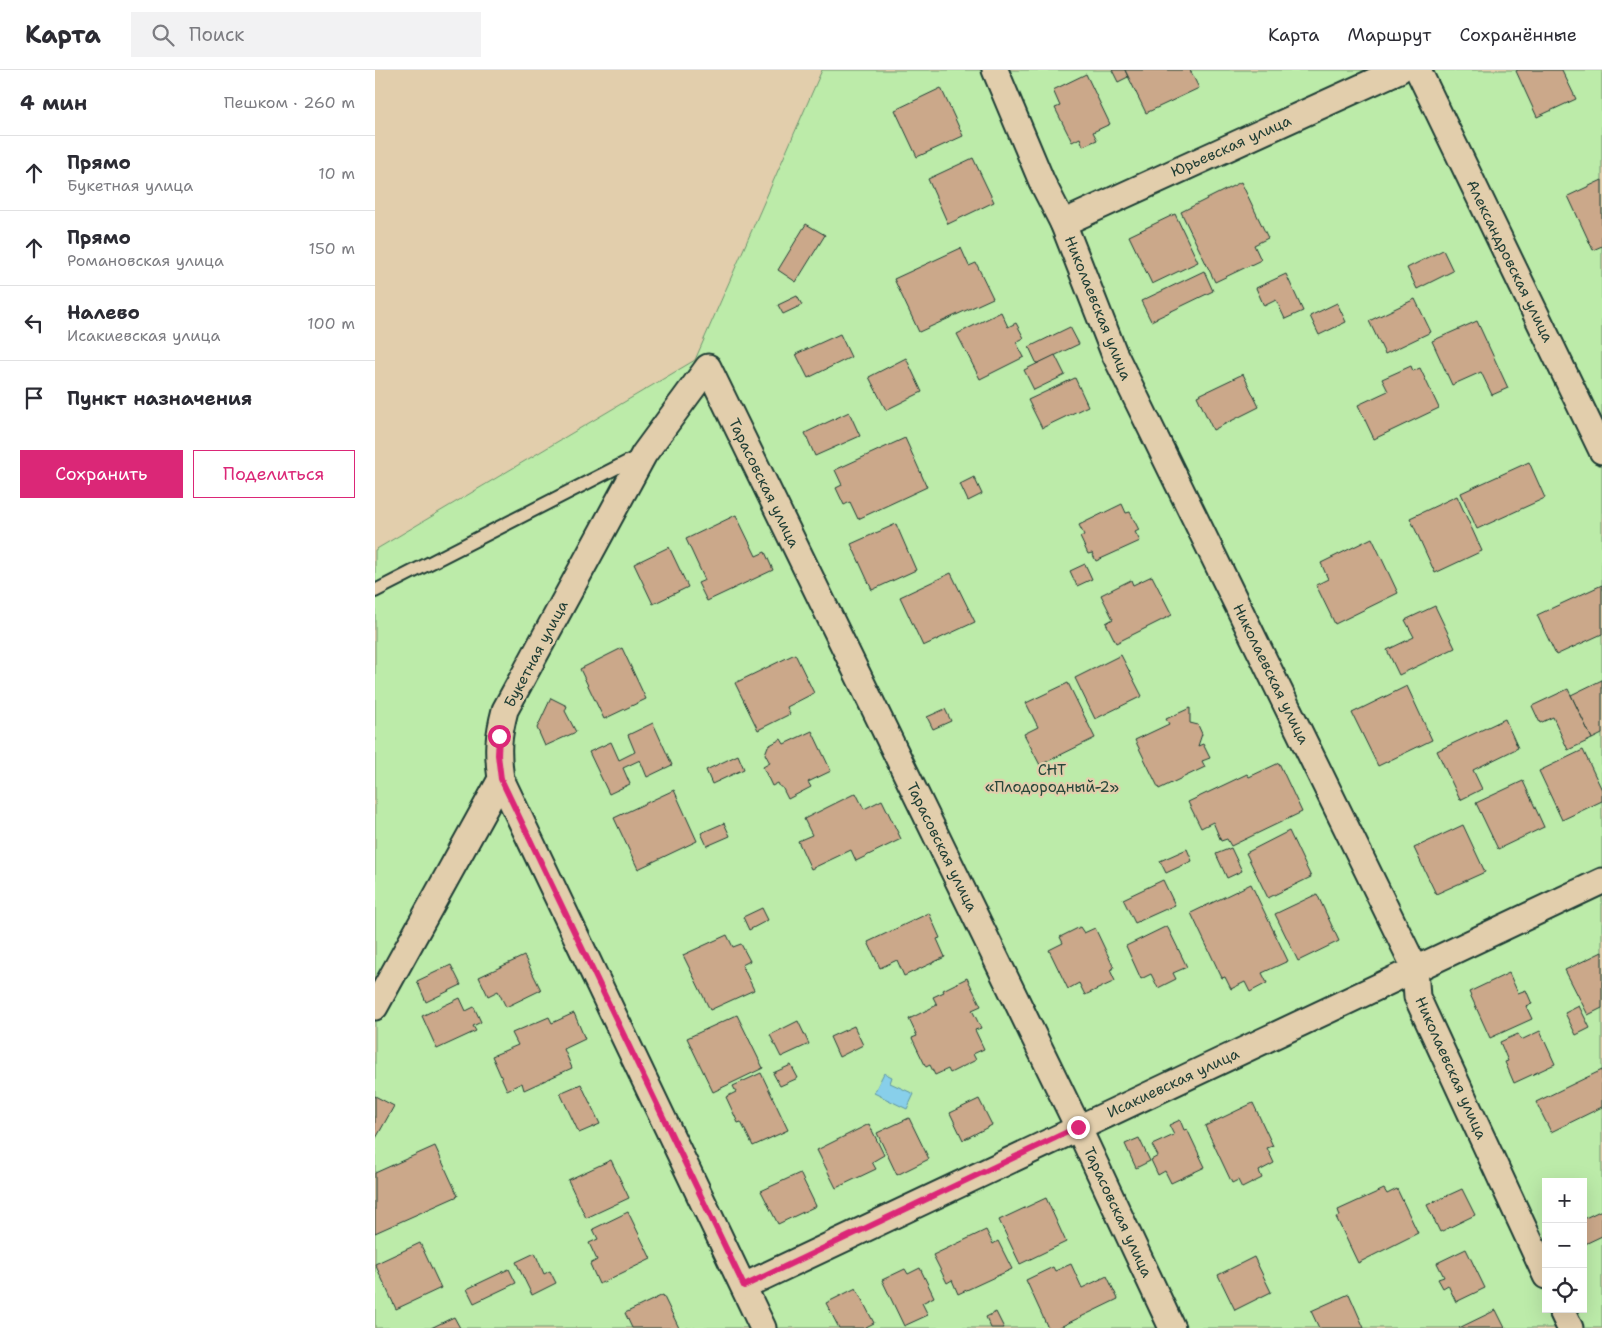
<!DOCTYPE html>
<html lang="ru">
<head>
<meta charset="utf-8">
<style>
	:root { --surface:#fff; --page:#f2f2f3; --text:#2b2b33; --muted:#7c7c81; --line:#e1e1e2; --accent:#db2777 }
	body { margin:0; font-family:"Shantell Sans",sans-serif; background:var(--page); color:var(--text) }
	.controls { position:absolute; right:15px; bottom:15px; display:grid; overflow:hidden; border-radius:0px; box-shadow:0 5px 20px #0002 }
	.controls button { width:45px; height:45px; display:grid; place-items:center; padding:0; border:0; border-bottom:1px solid var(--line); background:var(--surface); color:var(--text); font:25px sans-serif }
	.stop { position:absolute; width:15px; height:15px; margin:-11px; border:4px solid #db2777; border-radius:50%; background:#fff }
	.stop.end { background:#db2777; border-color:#fff; box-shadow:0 1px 5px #0008 }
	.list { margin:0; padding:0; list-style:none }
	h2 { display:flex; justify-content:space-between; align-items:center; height:65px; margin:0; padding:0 20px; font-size:21px }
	h2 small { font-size:16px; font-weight:400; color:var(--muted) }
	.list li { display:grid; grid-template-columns:32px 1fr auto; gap:15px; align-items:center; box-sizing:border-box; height:75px; padding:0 20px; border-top:1px solid var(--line) }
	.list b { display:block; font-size:19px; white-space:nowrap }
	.list p { margin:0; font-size:16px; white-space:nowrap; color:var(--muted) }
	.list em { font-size:16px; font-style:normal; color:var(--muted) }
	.actions { display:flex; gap:10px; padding:15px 20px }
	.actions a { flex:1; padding:11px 0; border:1px solid var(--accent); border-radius:0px; text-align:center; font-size:18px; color:var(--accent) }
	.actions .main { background:var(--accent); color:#fff }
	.icon { flex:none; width:28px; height:28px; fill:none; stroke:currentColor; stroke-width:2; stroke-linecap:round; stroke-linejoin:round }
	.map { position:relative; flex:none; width:1227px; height:1258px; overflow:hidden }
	header { display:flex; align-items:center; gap:30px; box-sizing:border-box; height:70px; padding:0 25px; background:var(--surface); border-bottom:1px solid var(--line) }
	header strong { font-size:24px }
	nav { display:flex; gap:28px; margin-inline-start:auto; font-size:18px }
	.search { width:350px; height:45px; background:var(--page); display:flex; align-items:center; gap:12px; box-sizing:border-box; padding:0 18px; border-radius:0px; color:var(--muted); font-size:19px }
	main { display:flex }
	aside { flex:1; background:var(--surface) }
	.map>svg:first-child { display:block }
	.green { fill:#bceba9; stroke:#6e946e; fill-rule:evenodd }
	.water { fill:#88cfea; stroke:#5e95a1 }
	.building { fill:#cba88a; stroke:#1f3d34 }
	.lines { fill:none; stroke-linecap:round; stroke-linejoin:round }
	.service-casing { stroke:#1f3d34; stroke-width:16 }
	.minor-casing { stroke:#1f3d34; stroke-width:29 }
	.service { stroke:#e2ceac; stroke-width:12 }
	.minor { stroke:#e2ceac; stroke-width:25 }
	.route { stroke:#db2777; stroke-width:6 }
	.labels { text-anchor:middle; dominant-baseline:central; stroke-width:4.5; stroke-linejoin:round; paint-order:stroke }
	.street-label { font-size:15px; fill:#1f3d34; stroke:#e2ceac }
	.park-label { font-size:15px; fill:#27463a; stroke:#e2ceac }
</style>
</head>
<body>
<header>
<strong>Карта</strong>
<div class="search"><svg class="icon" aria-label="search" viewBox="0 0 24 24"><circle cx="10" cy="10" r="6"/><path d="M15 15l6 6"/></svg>Поиск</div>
<nav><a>Карта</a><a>Маршрут</a><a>Сохранённые</a></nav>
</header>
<main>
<aside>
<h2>4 мин<small>Пешком · 260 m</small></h2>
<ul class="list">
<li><svg class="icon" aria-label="ahead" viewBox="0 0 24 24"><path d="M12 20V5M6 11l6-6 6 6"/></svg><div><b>Прямо</b><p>Букетная улица</p></div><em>10 m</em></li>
<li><svg class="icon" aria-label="ahead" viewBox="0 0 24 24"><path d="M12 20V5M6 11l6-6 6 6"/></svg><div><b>Прямо</b><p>Романовская улица</p></div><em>150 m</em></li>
<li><svg class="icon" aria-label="left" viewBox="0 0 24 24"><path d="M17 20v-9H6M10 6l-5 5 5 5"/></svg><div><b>Налево</b><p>Исакиевская улица</p></div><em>100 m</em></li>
<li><svg class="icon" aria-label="arrive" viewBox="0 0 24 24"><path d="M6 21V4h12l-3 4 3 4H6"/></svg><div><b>Пункт назначения</b></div></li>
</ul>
<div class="actions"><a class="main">Сохранить</a><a>Поделиться</a></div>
</aside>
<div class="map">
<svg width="1227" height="1258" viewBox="0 0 1227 1258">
	<rect width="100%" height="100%" fill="#e2ceac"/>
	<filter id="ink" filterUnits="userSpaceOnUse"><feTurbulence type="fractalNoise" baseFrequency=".02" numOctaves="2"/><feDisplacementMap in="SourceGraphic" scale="10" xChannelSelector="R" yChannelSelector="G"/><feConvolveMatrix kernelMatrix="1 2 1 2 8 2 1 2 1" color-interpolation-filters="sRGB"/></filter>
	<g filter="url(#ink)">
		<!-- green -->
		<path class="green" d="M447,0H1227V1258H0V480L320,290ZM1171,1112H1208V1239H1171Z"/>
		<!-- water -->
		<polygon class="water" points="509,1003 517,1007 515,1013 539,1024 532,1039 499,1023"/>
		<!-- building -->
		<g class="building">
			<polygon points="737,0 750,0 753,7 743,12"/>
			<polygon points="750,0 815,0 824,18 771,43"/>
			<polygon points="1143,0 1187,0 1201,29 1162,47 1141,1"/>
			<polygon points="711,4 735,54 718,62 722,70 708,76 705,68 697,72 680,38 685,36 678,20"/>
			<polygon points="566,18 588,66 542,87 520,40"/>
			<polygon points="598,88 619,132 573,154 553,109"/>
			<polygon points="1227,110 1227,176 1218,180 1193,126"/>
			<polygon points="866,112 893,168 879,175 886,190 840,212 806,142"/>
			<polygon points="800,144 823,192 777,214 754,166"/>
			<polygon points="431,154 450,165 421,212 403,200"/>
			<polygon points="586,178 594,196 601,193 618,228 544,262 519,209"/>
			<polygon points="1068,180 1078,201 1042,219 1032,198"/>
			<polygon points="829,201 838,221 776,251 766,231"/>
			<polygon points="911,204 928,241 910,249 901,230 889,236 881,218"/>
			<polygon points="422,226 427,235 408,244 403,235"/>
			<polygon points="1040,229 1056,262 1010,284 994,251"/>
			<polygon points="962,233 971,252 944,265 935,246"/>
			<polygon points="626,242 633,257 641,253 649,268 641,272 649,287 605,309 582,264"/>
			<polygon points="1102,251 1133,318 1117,325 1106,302 1077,315 1057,271"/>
			<polygon points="695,257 704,274 662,294 654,277"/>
			<polygon points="465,264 476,287 433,308 421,284"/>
			<polygon points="680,285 690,305 659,320 649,300"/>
			<polygon points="531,288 547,322 511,340 494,307"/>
			<polygon points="1036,296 1038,301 1045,298 1064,338 999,369 983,335 1013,321 1007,309"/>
			<polygon points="868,304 884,337 838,360 822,326"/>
			<polygon points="700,308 713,336 667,358 653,330"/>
			<polygon points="474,342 485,366 440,386 430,363"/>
			<polygon points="530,368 552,417 483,449 475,432 469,435 461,418 467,415 460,400"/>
			<polygon points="1154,392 1170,428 1102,459 1086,423"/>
			<polygon points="599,407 607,424 593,431 585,414"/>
			<polygon points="1082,426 1107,481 1060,503 1035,448"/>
			<polygon points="747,434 751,443 755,442 764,460 760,462 765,471 721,491 717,483 713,484 705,467 709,465 704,455"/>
			<polygon points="361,445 381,486 390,482 398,500 332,531 323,513 330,510 311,469"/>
			<polygon points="521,454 541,500 497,520 476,474"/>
			<polygon points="997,468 1023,523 960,554 941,515 953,509 946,493"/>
			<polygon points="294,477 313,517 278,534 259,494"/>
			<polygon points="710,494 717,509 702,516 695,501"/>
			<polygon points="576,503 600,552 548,576 525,527"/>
			<polygon points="777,506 797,545 741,573 731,553 738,549 726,525 756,510 758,515"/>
			<polygon points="1227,515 1227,564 1181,585 1162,545"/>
			<polygon points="1060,536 1080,578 1024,605 1012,580 1039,567 1030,550"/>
			<polygon points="247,578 271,629 229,649 205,599"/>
			<polygon points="420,584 439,623 412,637 415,644 383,660 360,613"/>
			<polygon points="746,585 767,626 720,649 700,608"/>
			<polygon points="1227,610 1227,664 1217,669 1196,625"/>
			<polygon points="693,613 720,668 665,695 649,664 663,657 651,633"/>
			<polygon points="1032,616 1057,670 1003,696 977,643"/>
			<polygon points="1193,619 1217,669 1193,680 1178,647 1165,653 1157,636"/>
			<polygon points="176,628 192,636 190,641 201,662 170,676 162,658"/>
			<polygon points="815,638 815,653 823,655 827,664 823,676 828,674 835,688 827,691 830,697 784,719 760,670 794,654 791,649"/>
			<polygon points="570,639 576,651 558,659 552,647"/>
			<polygon points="1130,649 1143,678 1098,700 1107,719 1085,730 1062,681"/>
			<polygon points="278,653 297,695 272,707 265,690 248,698 255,714 234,724 214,682 236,672 244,690 260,682 253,665"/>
			<polygon points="437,661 456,701 433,712 436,717 413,729 407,717 405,717 403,713 397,716 388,697 395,693 390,684 393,676 406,669 409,674"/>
			<polygon points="1208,680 1227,720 1227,731 1187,750 1164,701"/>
			<polygon points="363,685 369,699 337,714 331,700"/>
			<polygon points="904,693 927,742 856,776 852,769 846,771 838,752 826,758 813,732 872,704 874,707"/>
			<polygon points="1148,711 1169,757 1123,779 1101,733"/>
			<polygon points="299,720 322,771 263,799 239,748"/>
			<polygon points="481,723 489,739 507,730 526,769 481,791 476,780 436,799 423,771 437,765 429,749"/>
			<polygon points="349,753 355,766 332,776 326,763"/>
			<polygon points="1088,755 1110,802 1061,824 1039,778"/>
			<polygon points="914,761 936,807 893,828 871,783"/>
			<polygon points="856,778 867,801 852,808 841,784"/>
			<polygon points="812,779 817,791 791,803 785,791"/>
			<polygon points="788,810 800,835 760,853 748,829"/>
			<polygon points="876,814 913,891 887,903 892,913 875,922 870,912 856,919 850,907 847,908 816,843"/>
			<polygon points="942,824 964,871 923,891 900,844"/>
			<polygon points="387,838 393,850 374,860 368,847"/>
			<polygon points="554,843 565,868 562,869 570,887 529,906 522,890 505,898 493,872"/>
			<polygon points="792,856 812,897 798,903 801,909 783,918 776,904 766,909 751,876"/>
			<polygon points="705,857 709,863 720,858 739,898 735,900 740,911 710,925 704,913 693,919 674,880 688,873 685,867"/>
			<polygon points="352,865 358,877 366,874 375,891 367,895 379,920 335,940 308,885"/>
			<polygon points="1227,882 1227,938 1213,945 1190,900"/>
			<polygon points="149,886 166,920 131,937 123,921 113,926 104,907"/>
			<polygon points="76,895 86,915 51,932 42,911"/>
			<polygon points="1134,903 1143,923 1151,920 1157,934 1151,936 1157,949 1115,968 1094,922"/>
			<polygon points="592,908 606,936 597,940 606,958 600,960 609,979 598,984 601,990 575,1003 573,999 560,1005 555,995 551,997 537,968 542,966 534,949 562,935 558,927 569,922 568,920"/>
			<polygon points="85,928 91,941 99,937 106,952 98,956 101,961 62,979 47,946"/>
			<polygon points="1204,936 1215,958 1201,965 1190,943"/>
			<polygon points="199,943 210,969 189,979 197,998 149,1020 147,1013 132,1020 117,986 143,975 137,963 174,947 177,953"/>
			<polygon points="362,945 388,998 338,1022 312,968"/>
			<polygon points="423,951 434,974 406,987 395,965"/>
			<polygon points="479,956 488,975 464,987 455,967"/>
			<polygon points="1165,961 1180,994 1139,1013 1130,992 1133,991 1125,972 1143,964 1146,970"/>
			<polygon points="416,995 423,1008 405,1016 398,1003"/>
			<polygon points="1227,1000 1227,1037 1176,1062 1161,1032"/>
			<polygon points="386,1003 413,1060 378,1076 366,1052 363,1053 351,1027 361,1022 358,1016"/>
			<polygon points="206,1014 225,1054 204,1063 185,1023"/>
			<polygon points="0,1026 19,1036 0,1070"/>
			<polygon points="604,1029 617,1055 588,1070 575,1043"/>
			<polygon points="878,1033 898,1076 892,1078 899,1093 884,1101 887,1108 867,1118 863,1110 857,1113 830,1056"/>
			<polygon points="534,1048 554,1089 522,1105 502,1063"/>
			<polygon points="805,1050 809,1060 812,1059 830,1097 796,1113 790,1101 783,1105 776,1090 783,1086 777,1075 799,1065 794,1055"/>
			<polygon points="494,1054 509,1085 497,1092 501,1099 461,1118 442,1080"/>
			<polygon points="764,1068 775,1091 761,1098 750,1074"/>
			<polygon points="60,1076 83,1126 0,1163 0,1103"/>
			<polygon points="236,1090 254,1128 211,1148 193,1110"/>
			<polygon points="425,1103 441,1136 403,1154 386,1121"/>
			<polygon points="1009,1119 1012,1124 1022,1119 1043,1163 983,1193 961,1147 965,1146 963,1140"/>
			<polygon points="1087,1119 1100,1145 1065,1162 1052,1135"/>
			<polygon points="671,1128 691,1172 645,1194 624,1150"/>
			<polygon points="1227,1140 1227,1166 1208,1175 1208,1149"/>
			<polygon points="253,1142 276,1189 224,1214 215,1194 222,1190 214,1173 223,1169 218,1159"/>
			<polygon points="611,1160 618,1174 623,1171 637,1199 583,1224 577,1210 572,1213 558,1185"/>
			<polygon points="45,1173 66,1218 21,1239 0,1194"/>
			<polygon points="1091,1179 1110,1218 1081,1232 1073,1215 1068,1218 1063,1209 1069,1207 1062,1193"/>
			<polygon points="160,1183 169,1204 175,1201 181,1213 157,1225 141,1192"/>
			<polygon points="879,1187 896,1222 860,1240 843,1205"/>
			<polygon points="696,1194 707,1218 732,1206 743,1229 683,1258 673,1258 651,1210 678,1197 680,1201"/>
			<polygon points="545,1198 559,1227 547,1233 553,1245 529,1256 507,1210 530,1199 533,1204"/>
			<polygon points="134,1199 141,1213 99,1233 92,1219"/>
			<polygon points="481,1218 499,1253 489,1258 464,1258 451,1233"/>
			<polygon points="974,1224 989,1258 944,1258 936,1241"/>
			<polygon points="288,1225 304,1258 257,1258 250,1243"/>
			<polygon points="1121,1240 1130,1258 1084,1258"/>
			<polygon points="621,1242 629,1258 616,1258 611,1247"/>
			<polygon points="79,1247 85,1258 56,1258"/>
		</g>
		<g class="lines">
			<defs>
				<polyline id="service" points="0,521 264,386"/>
				<g id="minor">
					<polyline points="620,0 667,112 688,153 739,283 1040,898 1042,927 1171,1206"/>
					<polyline points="1043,0 1227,381"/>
					<polyline points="688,153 1024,0"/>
					<polyline points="126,709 388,1258"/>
					<path d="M0,937L126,709C122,681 123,667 130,640L269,384L333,297L703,1057L797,1258"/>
					<polyline points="369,1216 1227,811"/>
					<polyline points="1186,1239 1195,1258"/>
				</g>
			</defs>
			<!-- service casing -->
			<use href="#service" class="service-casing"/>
			<!-- minor casing -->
			<use href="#minor" class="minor-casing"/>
			<!-- service -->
			<use href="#service" class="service"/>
			<!-- minor -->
			<use href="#minor" class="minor"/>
		</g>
	</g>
	<g class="lines" filter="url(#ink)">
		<!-- route -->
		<polyline class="route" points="124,666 123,685 126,709 369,1216 703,1057"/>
	</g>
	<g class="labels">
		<!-- street labels -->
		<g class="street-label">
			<text transform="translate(856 76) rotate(-24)">Юрьевская улица</text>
			<text transform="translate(1135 191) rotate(64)">Александровская улица</text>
			<text transform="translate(723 238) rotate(68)">Николаевская улица</text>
			<text transform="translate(389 413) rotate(64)">Тарасовская улица</text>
			<text transform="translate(161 584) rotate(-62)">Букетная улица</text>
			<text transform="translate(896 604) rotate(64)">Николаевская улица</text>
			<text transform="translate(567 777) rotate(64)">Тарасовская улица</text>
			<text transform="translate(1076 998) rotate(66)">Николаевская улица</text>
			<text transform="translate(798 1013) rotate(-25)">Исакиевская улица</text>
			<text transform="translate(743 1142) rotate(65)">Тарасовская улица</text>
		</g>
		<!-- park labels -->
		<g class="park-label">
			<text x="677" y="700">СНТ<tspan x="677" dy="17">«Плодородный-2»</tspan></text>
		</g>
	</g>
</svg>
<div class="controls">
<button>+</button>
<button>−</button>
<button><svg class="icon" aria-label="locate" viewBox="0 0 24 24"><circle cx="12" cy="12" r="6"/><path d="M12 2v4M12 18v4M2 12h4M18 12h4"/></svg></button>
</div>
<div class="stop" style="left:124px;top:666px"></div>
<div class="stop end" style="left:703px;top:1057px"></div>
</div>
</main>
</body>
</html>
